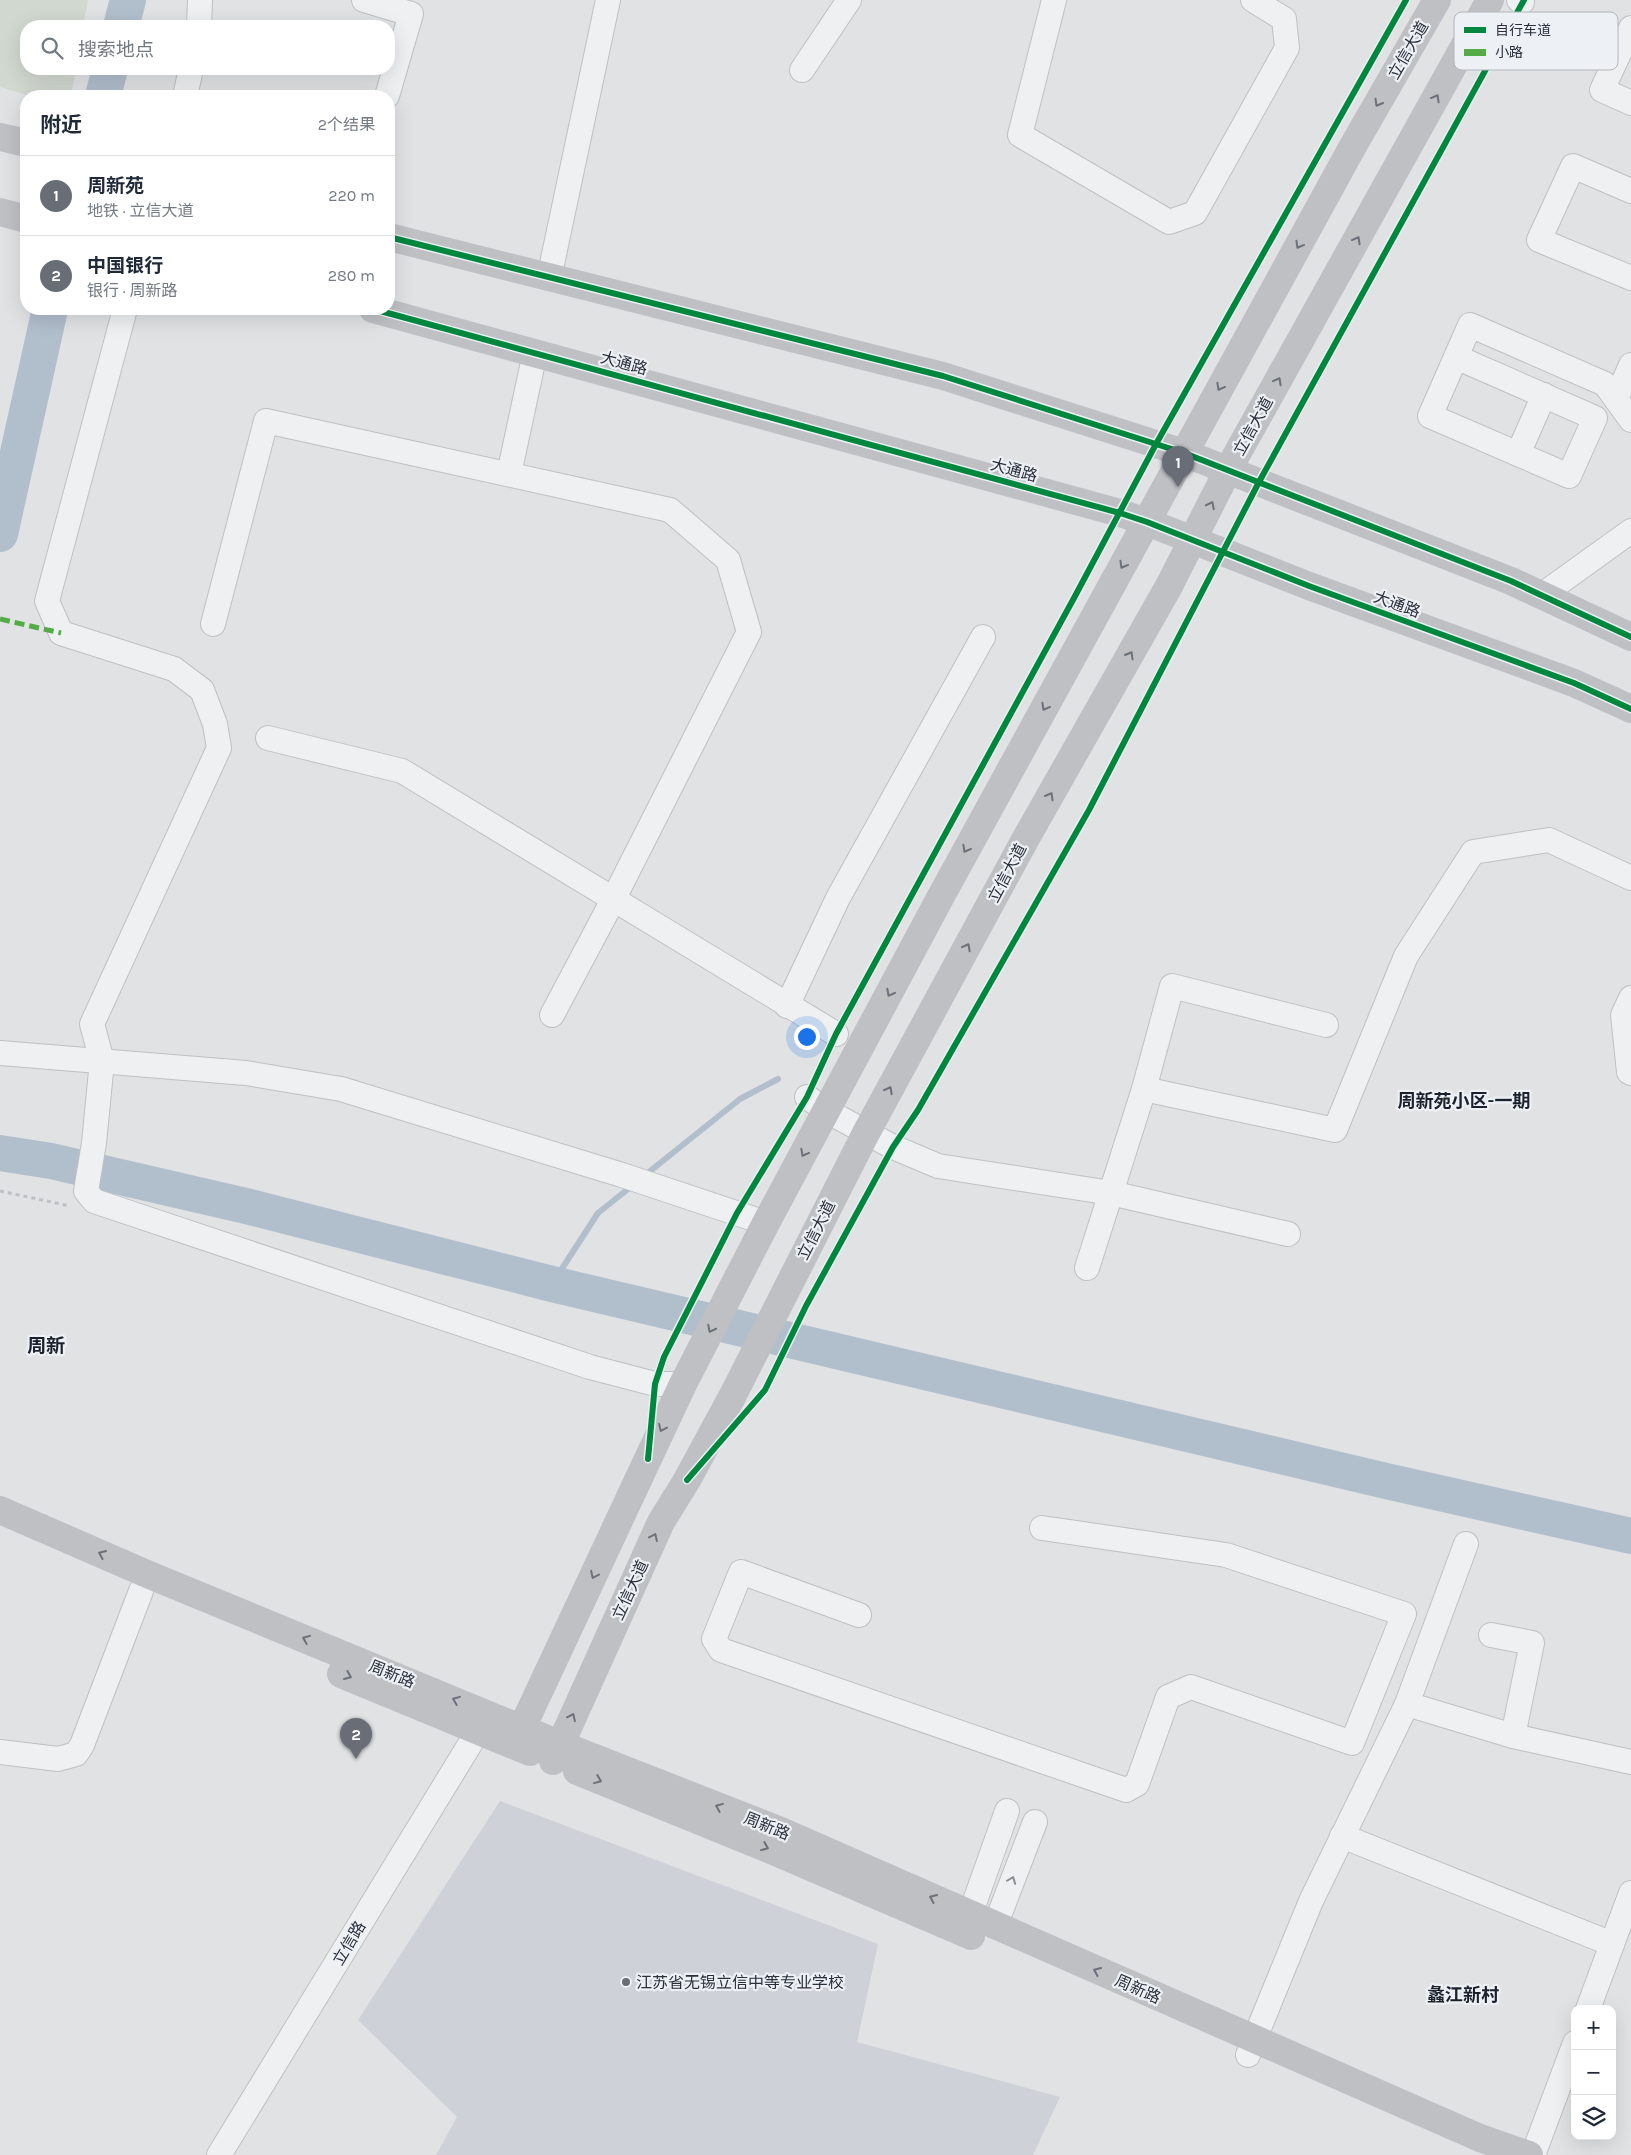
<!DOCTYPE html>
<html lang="zh">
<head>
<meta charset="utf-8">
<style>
	:root { --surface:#fff; --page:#f2f2f3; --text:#1f2937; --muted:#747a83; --line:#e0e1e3; --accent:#696e76 }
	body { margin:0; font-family:Karla,"Noto Sans SC",sans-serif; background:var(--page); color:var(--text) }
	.controls { position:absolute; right:15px; bottom:15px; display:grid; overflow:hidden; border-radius:10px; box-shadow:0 5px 20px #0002 }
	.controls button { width:45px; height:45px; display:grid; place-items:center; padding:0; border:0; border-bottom:1px solid var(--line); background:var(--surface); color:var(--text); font:25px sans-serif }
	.you { position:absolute; left:806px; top:1036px; width:18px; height:18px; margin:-12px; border:4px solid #fff; border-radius:50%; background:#1a73e8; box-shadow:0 0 0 8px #1a73e833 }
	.badge { display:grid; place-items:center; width:32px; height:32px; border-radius:50%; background:var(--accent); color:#fff; font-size:16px; font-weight:700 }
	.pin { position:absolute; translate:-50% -41px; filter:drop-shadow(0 1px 2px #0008) }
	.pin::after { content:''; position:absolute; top:26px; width:18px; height:15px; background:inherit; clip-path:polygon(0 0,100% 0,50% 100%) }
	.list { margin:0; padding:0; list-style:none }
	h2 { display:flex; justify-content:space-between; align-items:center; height:65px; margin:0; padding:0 20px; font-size:21px }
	h2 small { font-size:16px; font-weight:400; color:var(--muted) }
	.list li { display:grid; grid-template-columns:32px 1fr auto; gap:15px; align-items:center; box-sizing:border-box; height:80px; padding:0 20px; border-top:1px solid var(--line) }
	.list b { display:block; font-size:19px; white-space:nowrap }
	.list p { margin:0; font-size:16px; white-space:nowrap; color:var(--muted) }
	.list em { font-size:16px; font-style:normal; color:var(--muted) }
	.icon { flex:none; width:28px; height:28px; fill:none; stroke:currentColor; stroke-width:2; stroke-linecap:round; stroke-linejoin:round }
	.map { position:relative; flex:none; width:1631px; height:2155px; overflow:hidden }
	.search { position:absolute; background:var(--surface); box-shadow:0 5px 20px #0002; left:20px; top:20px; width:375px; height:55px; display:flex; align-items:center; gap:12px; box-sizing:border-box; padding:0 18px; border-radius:20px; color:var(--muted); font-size:19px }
	.panel { position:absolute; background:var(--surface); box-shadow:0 5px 20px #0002; left:20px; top:90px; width:375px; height:225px; border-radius:20px }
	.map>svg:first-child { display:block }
	.built { fill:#ced1d7 }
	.green { fill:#d1d8d0 }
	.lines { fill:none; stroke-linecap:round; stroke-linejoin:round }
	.stream { stroke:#b1becc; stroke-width:6 }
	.river { stroke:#b1becc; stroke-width:36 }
	.street-casing { stroke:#bec0c2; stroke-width:26 }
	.path { stroke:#bec0c3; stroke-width:3; stroke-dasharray:4 4; stroke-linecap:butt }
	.street { stroke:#eff0f1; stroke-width:24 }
	.secondary { stroke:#bec0c4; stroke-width:28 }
	.quiet { stroke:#53ab46; stroke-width:5; stroke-dasharray:10 5; stroke-linecap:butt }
	.cycleway-casing { stroke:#edf0f4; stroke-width:9 }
	.cycleway { stroke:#00873e; stroke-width:6 }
	.oneway { stroke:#6c7179 }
	.oneway2 { stroke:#8c9096 }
	.poi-dot { fill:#696e76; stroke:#edf0f4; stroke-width:2 }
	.labels { text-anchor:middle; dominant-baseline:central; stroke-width:4.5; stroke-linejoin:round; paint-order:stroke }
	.street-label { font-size:16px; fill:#29303b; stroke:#edf0f4 }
	.poi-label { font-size:16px; fill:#29303b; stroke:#edf0f4; text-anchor:start }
	.neighbourhood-label { font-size:18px; font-weight:bold; fill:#1b212c; stroke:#edf0f4 }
	.quarter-label { font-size:19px; font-weight:bold; fill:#1b212c; stroke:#edf0f4 }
	.key { fill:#edf0f4; stroke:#b2b6bc; stroke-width:1 }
	.key-label { font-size:14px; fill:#29303b }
</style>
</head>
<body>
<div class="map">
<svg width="1631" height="2155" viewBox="0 0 1631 2155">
	<rect width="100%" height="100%" fill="#e0e2e4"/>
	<!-- built -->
	<polygon class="built" points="500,1801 878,1944 857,2042 1060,2097 1033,2155 436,2155 457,2117 358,2020"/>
	<!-- green -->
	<polygon class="green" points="0,0 88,0 83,26 26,26 26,69 76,69 71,96 30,96 0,87"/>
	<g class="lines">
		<!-- stream -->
		<g class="stream">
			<polyline points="0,496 8,497"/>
			<polyline points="644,1176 740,1099 778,1079"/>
			<polyline points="552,1284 598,1213 633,1185"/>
		</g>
		<!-- river -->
		<g class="river">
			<polyline points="121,26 128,0"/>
			<polyline points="103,96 110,69"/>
			<polyline points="0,534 50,309"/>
			<polyline points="0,1153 51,1161 246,1206 552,1284 1386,1481 1631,1536"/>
		</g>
		<defs>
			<g id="street">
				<polyline points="364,0 411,14 387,96"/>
				<polyline points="1054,0 1020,135 1169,222 1195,213 1287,48 1284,19 1253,0"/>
				<polyline points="1519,0 1522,2"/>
				<polyline points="199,26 200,0"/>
				<polyline points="1631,28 1602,90 1631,103"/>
				<polyline points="802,70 849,0"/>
				<polyline points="185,96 191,69"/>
				<polyline points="1631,191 1573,166 1539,240 1631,278"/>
				<polyline points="549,278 608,0"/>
				<polyline points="125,309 47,601 61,633 174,669 202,690 215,724 219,748 92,1024 102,1061 94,1143 86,1191 94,1201 590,1367 655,1384 683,1384"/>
				<polyline points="1456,357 1595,418 1569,476 1430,416 1470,325 1605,384 1631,420"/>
				<polyline points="1616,399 1631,365"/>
				<polyline points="1518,454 1544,395"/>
				<polyline points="509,474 535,353"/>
				<polyline points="1542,595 1631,531"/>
				<polyline points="213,624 266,421 670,510 728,560 749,632 613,900 552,1015"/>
				<polyline points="268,738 402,771 836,1034"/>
				<polyline points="1631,998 1623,1015 1629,1072 1631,1073"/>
				<polyline points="787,1006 838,898 983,637"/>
				<polyline points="0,1053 246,1073 341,1089 622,1175 766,1223"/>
				<polyline points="1144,1089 1172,986 1326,1025"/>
				<polyline points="807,1097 827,1111 893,1147 938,1166 1111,1193 1288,1234"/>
				<polyline points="1087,1268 1144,1089 1335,1130 1406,956 1473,852 1549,840 1631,878"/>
				<polyline points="859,1615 741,1572 714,1639 721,1650 1126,1790 1137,1784 1168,1697 1191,1687 1352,1743 1404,1614 1226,1555 1042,1528"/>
				<polyline points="1491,1635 1532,1643 1513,1736"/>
				<polyline points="1407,1704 1513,1736 1631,1762"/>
				<polyline points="0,1752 58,1759 76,1754 82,1745 141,1591"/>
				<polyline points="1342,1836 1612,1944"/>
				<polyline points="970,1915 1007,1811"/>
				<polyline points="995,1926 1035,1822"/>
				<polyline points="1588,2009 1631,1893"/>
				<polyline points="1248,2055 1311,1901 1407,1704 1466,1544"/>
				<polyline points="219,2155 478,1731"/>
				<polyline points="1533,2155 1575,2043"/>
			</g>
		</defs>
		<!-- street casing -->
		<use href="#street" class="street-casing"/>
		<!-- path -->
		<polyline class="path" points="0,1191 70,1206"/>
		<!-- street -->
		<use href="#street" class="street"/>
		<!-- secondary -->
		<g class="secondary">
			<polyline points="0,137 26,143"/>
			<polyline points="0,212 26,219"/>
			<polyline points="389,237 943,376 1184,453 1511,581 1631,637"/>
			<polyline points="373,309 1120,513 1147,522 1309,586 1574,683 1631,709"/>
			<polyline points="0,1510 147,1574 559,1744 781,1831 1480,2138 1529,2155"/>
			<polyline points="341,1674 530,1752"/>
			<polyline points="514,1745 683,1384 766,1223 940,898 1353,146 1437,0"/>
			<polyline points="553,1761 661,1522 687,1480 733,1395 866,1133 1026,838 1169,586 1228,470 1490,0"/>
			<polyline points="577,1771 771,1850 971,1936"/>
		</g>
		<!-- quiet -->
		<polyline class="quiet" points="0,619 61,633"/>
		<defs>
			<g id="cycleway">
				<polyline points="389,237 943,376 1184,453 1511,581 1631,637"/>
				<polyline points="373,309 1120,513 1147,522 1309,586 1574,683 1631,709"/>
				<polyline points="648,1459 655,1384 664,1357 737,1213 807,1097 836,1034 1074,598 1156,444 1406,0"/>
				<polyline points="687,1480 765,1390 806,1306 893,1147 918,1110 1089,810 1259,482 1524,0"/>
			</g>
		</defs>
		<!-- cycleway casing -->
		<use href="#cycleway" class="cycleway-casing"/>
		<!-- cycleway -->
		<use href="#cycleway" class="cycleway"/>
	</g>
	<!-- one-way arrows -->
	<defs><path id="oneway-chevron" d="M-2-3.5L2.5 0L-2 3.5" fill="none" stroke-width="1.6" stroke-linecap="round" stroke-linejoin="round" transform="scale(1.25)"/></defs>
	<g class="oneway">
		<use href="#oneway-chevron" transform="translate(1436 98) rotate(-61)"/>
		<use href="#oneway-chevron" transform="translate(1378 103) rotate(120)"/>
		<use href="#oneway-chevron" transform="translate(1357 240) rotate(-61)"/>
		<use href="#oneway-chevron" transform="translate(1299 245) rotate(119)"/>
		<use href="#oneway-chevron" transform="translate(1278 381) rotate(-61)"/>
		<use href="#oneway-chevron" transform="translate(1220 387) rotate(119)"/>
		<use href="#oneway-chevron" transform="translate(1211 505) rotate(-63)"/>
		<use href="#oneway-chevron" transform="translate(1123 565) rotate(119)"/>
		<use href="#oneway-chevron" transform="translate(1130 655) rotate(-60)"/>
		<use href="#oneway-chevron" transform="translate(1045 707) rotate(119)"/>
		<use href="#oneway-chevron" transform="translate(1050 796) rotate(-60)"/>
		<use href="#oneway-chevron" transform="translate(966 849) rotate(119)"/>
		<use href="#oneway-chevron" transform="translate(967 947) rotate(-62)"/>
		<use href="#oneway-chevron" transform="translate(890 993) rotate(118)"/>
		<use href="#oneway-chevron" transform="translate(889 1090) rotate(-62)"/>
		<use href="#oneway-chevron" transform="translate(804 1153) rotate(118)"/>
		<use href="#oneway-chevron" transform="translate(711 1329) rotate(117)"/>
		<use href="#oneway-chevron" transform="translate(662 1428) rotate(115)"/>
		<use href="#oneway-chevron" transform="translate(654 1537) rotate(-65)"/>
		<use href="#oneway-chevron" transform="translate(102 1554) rotate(-156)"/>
		<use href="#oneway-chevron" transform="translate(594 1575) rotate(115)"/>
		<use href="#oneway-chevron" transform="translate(306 1639) rotate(-158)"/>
		<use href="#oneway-chevron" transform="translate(348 1676) rotate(23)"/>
		<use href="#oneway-chevron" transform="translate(456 1700) rotate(-158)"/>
		<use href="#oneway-chevron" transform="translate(572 1717) rotate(-65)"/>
		<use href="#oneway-chevron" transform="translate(598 1780) rotate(22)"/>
		<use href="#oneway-chevron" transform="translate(719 1807) rotate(-158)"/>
		<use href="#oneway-chevron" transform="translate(765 1847) rotate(22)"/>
		<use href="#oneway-chevron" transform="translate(933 1898) rotate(-156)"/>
		<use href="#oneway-chevron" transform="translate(1097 1971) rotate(-156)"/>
	</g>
	<use class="oneway2" href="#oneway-chevron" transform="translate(1012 1880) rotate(-69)"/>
	<!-- markers -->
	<circle class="poi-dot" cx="626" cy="1982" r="5"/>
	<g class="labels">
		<!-- street labels -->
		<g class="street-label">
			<text transform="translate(1408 50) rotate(-60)">立信大道</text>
			<text transform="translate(624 363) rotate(15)">大通路</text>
			<text transform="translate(1253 426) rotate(-61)">立信大道</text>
			<text transform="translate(1014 470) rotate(15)">大通路</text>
			<text transform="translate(1397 604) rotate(20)">大通路</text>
			<text transform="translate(1007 873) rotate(-62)">立信大道</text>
			<text transform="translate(816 1230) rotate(-63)">立信大道</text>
			<text transform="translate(630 1590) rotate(-65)">立信大道</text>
			<text transform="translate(392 1674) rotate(22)">周新路</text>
			<text transform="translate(767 1826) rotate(22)">周新路</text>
			<text transform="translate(349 1943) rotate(-59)">立信路</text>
			<text transform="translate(1138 1989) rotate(24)">周新路</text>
		</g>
		<!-- poi labels -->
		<g class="poi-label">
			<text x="636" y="1982">江苏省无锡立信中等专业学校</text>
		</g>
		<!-- neighbourhood labels -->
		<g class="neighbourhood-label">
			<text x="1464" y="1101">周新苑小区-一期</text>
			<text x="1463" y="1995">蠡江新村</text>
		</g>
		<!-- quarter labels -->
		<g class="quarter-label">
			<text x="46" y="1346">周新</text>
		</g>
	</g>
	<!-- legend -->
	<rect x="1454" y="12" width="164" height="58" rx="8" class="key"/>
	<rect x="1464" y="27" width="22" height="6" fill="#00873e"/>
	<rect x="1464" y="49" width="22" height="7" fill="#53ab46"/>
	<g class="key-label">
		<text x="1495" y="35">自行车道</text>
		<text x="1495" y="57">小路</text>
	</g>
</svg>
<div class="controls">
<button>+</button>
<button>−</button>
<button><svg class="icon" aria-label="layers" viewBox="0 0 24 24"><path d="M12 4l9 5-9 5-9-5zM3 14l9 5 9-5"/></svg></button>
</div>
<div class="you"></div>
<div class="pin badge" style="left:1178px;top:487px">1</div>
<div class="pin badge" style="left:356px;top:1759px">2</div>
<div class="search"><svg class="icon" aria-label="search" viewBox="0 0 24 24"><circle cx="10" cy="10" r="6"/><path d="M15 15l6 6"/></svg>搜索地点</div>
<section class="panel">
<h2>附近<small>2个结果</small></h2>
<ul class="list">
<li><span class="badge">1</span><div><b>周新苑</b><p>地铁 · 立信大道</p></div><em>220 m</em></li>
<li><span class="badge">2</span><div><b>中国银行</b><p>银行 · 周新路</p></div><em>280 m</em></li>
</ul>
</section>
</div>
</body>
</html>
